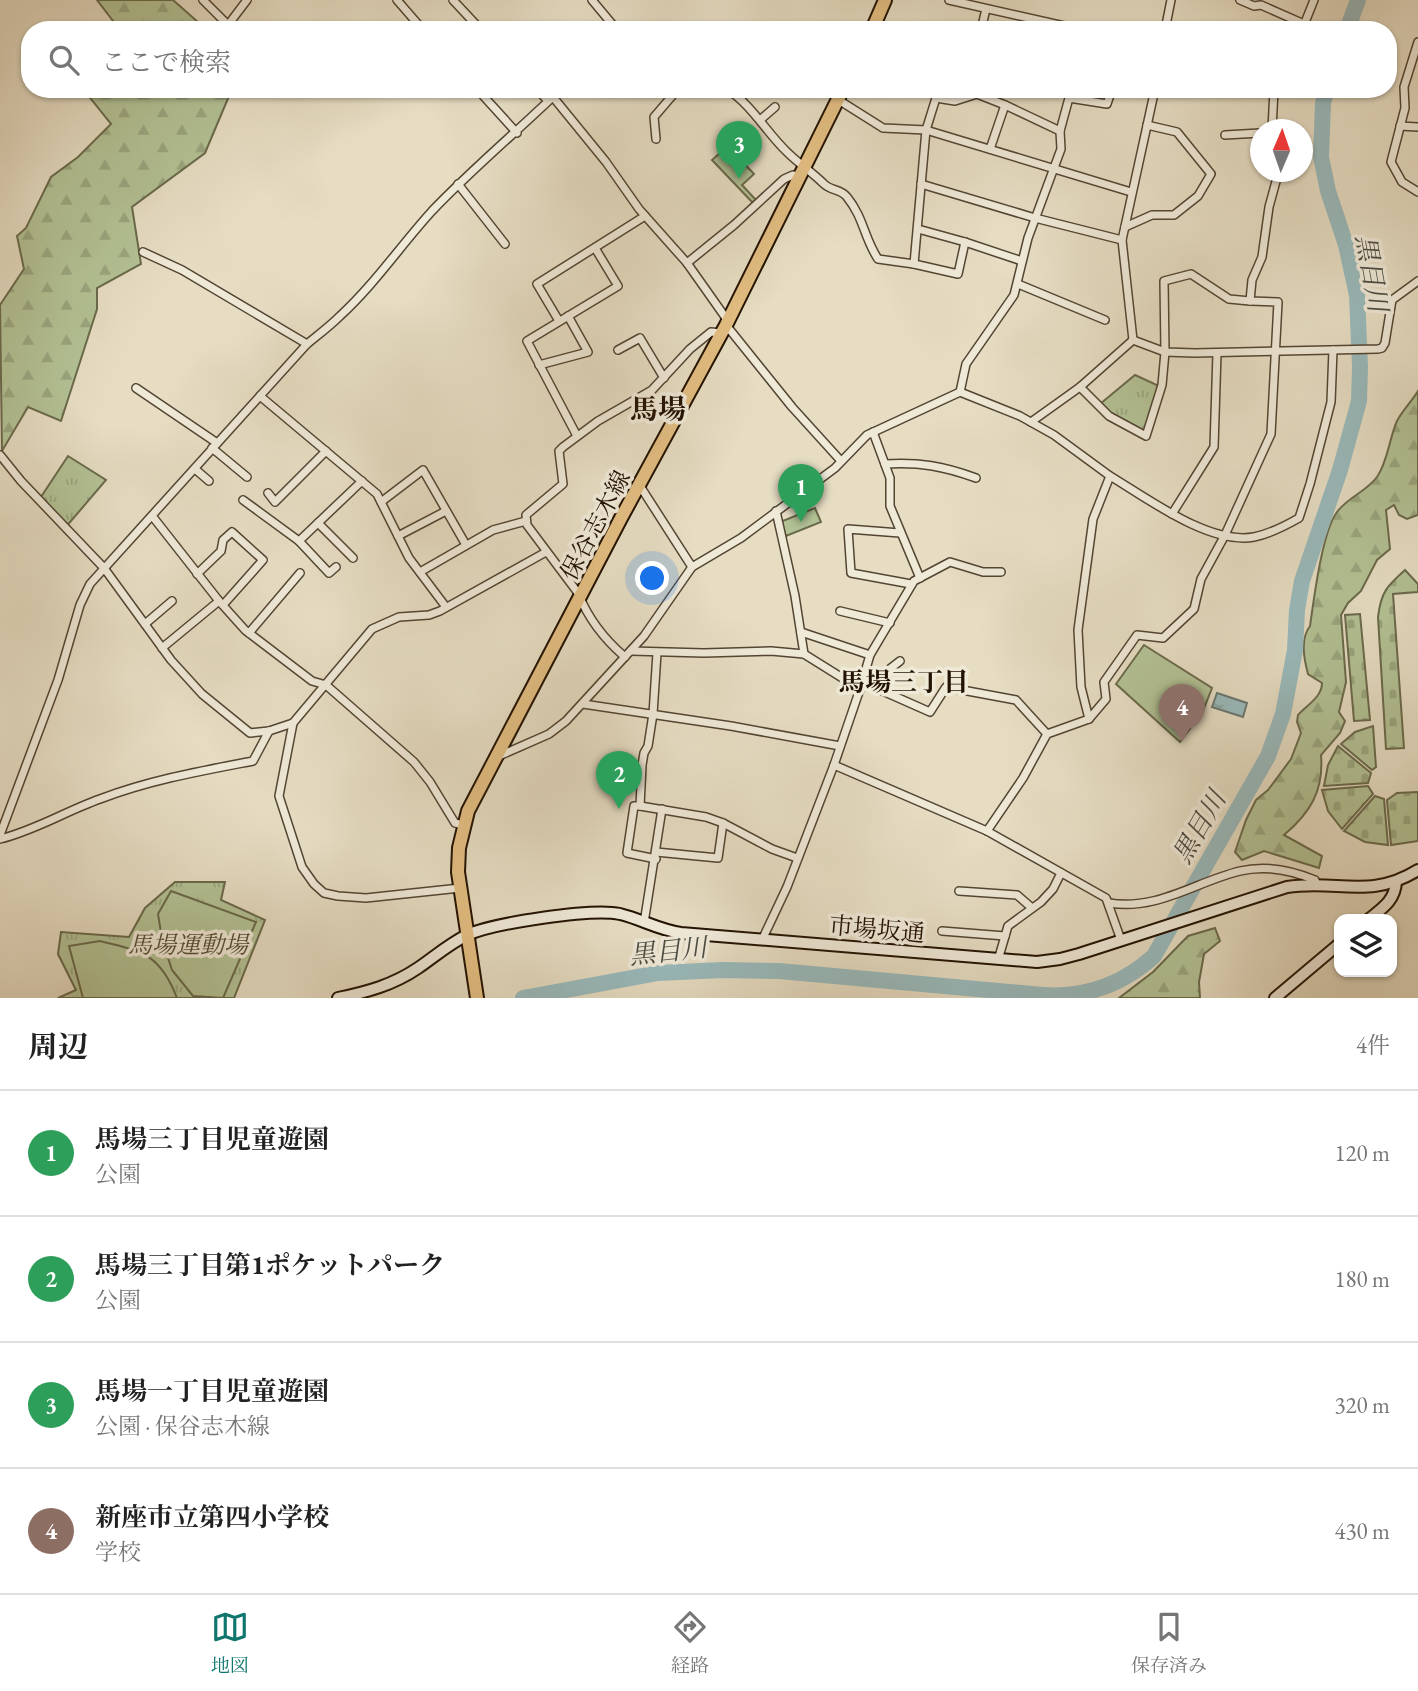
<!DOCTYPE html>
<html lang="ja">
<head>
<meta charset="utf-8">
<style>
	:root { --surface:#fff; --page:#f6f6f6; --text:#222; --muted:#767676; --line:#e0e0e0; --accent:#0f766e }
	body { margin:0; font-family:"EB Garamond","Noto Serif JP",serif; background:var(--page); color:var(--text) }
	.controls { position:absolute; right:21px; bottom:21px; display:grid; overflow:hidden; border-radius:14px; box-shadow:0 2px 5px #0004 }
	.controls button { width:63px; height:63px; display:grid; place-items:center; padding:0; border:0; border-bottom:2px solid var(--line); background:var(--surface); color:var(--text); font:35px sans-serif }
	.compass { position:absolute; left:1250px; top:119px; width:63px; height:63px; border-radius:50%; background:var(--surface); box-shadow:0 2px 5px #0004; rotate:2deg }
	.you { position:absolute; left:653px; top:579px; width:24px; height:24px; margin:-18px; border:5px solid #fff; border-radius:50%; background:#1a73e8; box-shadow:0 0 0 10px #1a73e833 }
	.badge { display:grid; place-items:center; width:46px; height:46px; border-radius:50%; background:var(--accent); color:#fff; font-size:23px; font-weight:700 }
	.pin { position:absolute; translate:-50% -58px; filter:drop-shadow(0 2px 4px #0008) }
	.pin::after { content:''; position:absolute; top:37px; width:24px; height:21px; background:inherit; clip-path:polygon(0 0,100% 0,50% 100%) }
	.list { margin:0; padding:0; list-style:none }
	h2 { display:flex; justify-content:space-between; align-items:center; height:91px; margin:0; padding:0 28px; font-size:30px }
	h2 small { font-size:23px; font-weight:400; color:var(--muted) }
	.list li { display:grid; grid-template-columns:46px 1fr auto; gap:21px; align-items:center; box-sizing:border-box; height:126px; padding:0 28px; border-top:2px solid var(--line) }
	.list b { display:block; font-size:26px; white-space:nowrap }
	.list p { margin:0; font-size:23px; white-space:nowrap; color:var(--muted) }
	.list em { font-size:23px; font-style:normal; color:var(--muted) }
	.icon { flex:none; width:38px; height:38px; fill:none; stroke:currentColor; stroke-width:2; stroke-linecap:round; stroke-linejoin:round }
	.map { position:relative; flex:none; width:1418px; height:998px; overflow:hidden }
	.search { position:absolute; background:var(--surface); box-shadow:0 2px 5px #0004; left:21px; right:21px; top:21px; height:77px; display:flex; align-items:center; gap:18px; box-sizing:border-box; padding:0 24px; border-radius:28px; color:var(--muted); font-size:26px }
	.sheet { height:595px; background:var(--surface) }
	nav { display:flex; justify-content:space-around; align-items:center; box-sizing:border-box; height:98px; border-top:2px solid var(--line); background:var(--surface); font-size:19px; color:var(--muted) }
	nav a { display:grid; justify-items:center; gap:4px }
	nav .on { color:var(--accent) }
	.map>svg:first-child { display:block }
	.grass { fill:url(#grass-tufts); stroke:#6a6a4c; stroke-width:2 }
	.forest { fill:url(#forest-firs); stroke:#6a6a4c; stroke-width:2 }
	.cemetery { fill:url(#cemetery-stones); stroke:#6a6a4c; stroke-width:2 }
	.pitch { fill:#b3c295; stroke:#6a6a4c; stroke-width:2 }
	.water { fill:url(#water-ripples); stroke:#697772; stroke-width:2 }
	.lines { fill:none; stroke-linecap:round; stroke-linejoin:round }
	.stream { stroke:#697772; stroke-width:2.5 }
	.river { stroke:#99babc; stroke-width:16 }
	.street-casing { stroke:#534532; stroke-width:10 }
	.secondary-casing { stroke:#221202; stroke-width:14 }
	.primary-casing { stroke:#221202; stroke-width:16 }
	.street { stroke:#efe9d8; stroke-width:7 }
	.secondary { stroke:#efe9d8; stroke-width:10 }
	.primary { stroke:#e3be82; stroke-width:12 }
	.labels { text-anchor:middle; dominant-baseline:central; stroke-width:7; stroke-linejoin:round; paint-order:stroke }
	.street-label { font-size:24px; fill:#221202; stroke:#efe9d8 }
	.park-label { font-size:24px; font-style:italic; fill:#555035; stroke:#efe9d8 }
	.water-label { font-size:26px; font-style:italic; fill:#4c4d43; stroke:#efe9d8 }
	.neighbourhood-label { font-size:26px; font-weight:bold; fill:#221202; stroke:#efe9d8 }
	.quarter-label { font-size:28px; font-weight:bold; fill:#221202; stroke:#efe9d8 }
</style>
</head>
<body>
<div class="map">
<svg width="1418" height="998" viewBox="0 0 1418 998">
	<defs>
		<pattern id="grass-tufts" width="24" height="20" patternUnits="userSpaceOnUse" patternTransform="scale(1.75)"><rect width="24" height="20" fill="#b3c295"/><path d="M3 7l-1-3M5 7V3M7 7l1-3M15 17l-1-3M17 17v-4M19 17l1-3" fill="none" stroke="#9aa67f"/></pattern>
		<pattern id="forest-firs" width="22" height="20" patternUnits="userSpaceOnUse" patternTransform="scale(1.75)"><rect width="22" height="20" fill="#b3c295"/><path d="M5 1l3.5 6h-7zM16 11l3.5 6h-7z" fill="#9aa67f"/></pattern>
		<pattern id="cemetery-stones" width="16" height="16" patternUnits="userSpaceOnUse" patternTransform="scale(1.75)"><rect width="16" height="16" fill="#b3c295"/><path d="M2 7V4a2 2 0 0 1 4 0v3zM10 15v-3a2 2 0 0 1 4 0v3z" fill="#9aa67f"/></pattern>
		<pattern id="water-ripples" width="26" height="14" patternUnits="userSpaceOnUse" patternTransform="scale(1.75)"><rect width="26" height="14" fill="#99babc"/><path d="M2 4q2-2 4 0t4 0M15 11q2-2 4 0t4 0" fill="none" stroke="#849fa0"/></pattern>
	</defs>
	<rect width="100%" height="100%" fill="#e6ddc3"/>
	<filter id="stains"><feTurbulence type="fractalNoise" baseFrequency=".00286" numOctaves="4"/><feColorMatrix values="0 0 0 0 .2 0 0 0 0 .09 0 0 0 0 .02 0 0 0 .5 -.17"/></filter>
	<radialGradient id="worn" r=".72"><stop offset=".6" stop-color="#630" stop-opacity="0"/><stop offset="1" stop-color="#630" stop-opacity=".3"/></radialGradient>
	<!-- grass -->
	<g class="grass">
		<polygon points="728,146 754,174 742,185 756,200 753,203 712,160"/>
		<polygon points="1135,375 1159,386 1145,433 1111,414 1100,404"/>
		<polygon points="68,456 106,480 65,528 39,500"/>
		<polygon points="815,508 821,522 786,536 780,522"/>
		<polygon points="175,882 225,882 221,900 265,920 234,998 58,998 76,990 58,954 61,932 129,937 145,908"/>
	</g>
	<!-- forest -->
	<g class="forest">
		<polygon points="97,0 173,0 207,30 120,30"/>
		<polygon points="83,89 232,89 205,153 132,207 141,264 97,288 97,309 61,421 28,407 2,451 0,305 24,269 17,236 26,228 51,177 78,157 111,124"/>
		<path d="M1418,391V515L1407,519L1399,515L1394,505L1386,510L1390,549L1377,560L1361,591L1348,603L1341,615L1346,682L1339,712L1345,721L1340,733L1321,755C1324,791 1310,813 1284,835L1322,856L1319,868L1264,851L1242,860L1235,852L1246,820L1256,800L1268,790L1291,759L1301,733L1297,722L1298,715C1307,705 1322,697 1322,683L1308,674C1304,659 1300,639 1310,626C1314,599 1322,532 1337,512C1348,497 1366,492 1377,477C1388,461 1389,439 1397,421C1402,411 1412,401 1418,391Z"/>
		<polygon points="1215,928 1220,941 1204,954 1199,982 1200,998 1119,998 1153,972 1188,936"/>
	</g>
	<!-- cemetery -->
	<g class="cemetery">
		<path d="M1405,570L1418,584V592L1393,594L1404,748L1386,749L1378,617C1381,592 1387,586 1405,570Z"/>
		<polygon points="1360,614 1370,720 1354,721 1345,615"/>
		<polygon points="1373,726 1376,767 1372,770 1341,744 1355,732"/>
		<polygon points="1338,746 1371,773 1368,783 1324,786 1328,765"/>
		<polygon points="1368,786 1373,794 1342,829 1328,811 1322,790"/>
		<polygon points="1418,792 1418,841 1391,845 1387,800 1397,793"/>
		<polygon points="1375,796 1384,799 1388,845 1365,842 1344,831"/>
	</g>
	<!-- pitch -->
	<g class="pitch">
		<polygon points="1144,645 1212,688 1203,711 1180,742 1116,684"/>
		<polygon points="171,891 256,922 223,998 193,996 172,970 162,939 158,914"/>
		<path d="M100,941C142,951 160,954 177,998H83L69,946Z"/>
	</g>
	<!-- water -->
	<polygon class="water" points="1217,693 1247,703 1243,717 1212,707"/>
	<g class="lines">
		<!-- stream -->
		<polyline class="stream" points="1076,996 1076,998"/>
		<!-- river -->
		<g class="river">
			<polyline points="1347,30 1358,0"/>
			<path d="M523,998L658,973L723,970L779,971L1043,995C1086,998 1122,985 1154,956L1268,756L1283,714L1295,650L1297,610L1302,581L1340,470L1359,401L1360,367L1357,295L1346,245L1328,191L1321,157L1323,104L1326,89"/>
		</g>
		<defs>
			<g id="street">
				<polyline points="203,0 228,25 247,0"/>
				<polyline points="397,0 423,30"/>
				<polyline points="453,0 481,30"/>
				<polyline points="592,0 617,30"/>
				<polyline points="949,0 1082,30"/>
				<polyline points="1240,0 1254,6 1261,5 1304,24"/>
				<polyline points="981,30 986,9"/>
				<polyline points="1165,30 1171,0"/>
				<polyline points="1302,30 1314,0"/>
				<polyline points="1418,42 1404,87 1405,108 1391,162 1402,182 1418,192"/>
				<polyline points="477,89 517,133"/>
				<polyline points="537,89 547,100"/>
				<path d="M727,89C752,105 766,132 787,152C799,164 812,172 824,184C831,191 841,189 847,197C864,218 864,238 878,259L914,264L958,274L965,242"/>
				<polyline points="553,97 606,162 639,209 687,263 728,321"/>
				<polyline points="740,98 750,89"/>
				<polyline points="837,99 883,128 926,130 1131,192"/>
				<polyline points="760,120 775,107"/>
				<polyline points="1400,126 1418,127"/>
				<polyline points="1272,130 1274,89"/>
				<polyline points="1225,135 1260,133"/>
				<polyline points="656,139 654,117 678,89"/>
				<polyline points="990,149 1005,105"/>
				<polyline points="458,184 505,244"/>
				<polyline points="921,184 1035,218 1122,240"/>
				<polyline points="1125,227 1152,215 1174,215 1198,196 1211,174 1177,132 1147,125"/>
				<polyline points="918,229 965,242 1022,261"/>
				<polyline points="143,252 182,270 307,344"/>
				<polyline points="687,263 734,225 784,179 793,175 800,176"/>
				<polyline points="914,264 926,130 936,98 955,101 977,94 1005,105 1060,131"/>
				<polyline points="1018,284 1105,320"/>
				<polyline points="559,321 537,284 645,216"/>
				<polyline points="726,325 792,407 841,461"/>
				<polyline points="1133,340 1165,352 1195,353 1378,349 1382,348 1385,343 1392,300 1418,281"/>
				<polyline points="1133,340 1122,240 1155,89"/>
				<polyline points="618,350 640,338 664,378"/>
				<polyline points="539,365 588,352 568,316"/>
				<polyline points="1080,387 1109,416 1146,436 1162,385 1165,352 1164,281 1191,274 1229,299 1250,301"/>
				<polyline points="136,388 217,443"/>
				<polyline points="960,392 966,364 1014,295 1028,238 1061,149 1060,131 1069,98 1107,104 1112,89"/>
				<polyline points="260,396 377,494 409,558 446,607"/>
				<polyline points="1031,422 1080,387 1133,340"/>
				<polyline points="873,432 890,478 890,506 920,578"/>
				<polyline points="577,436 527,341 618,286 595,248"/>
				<polyline points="212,448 247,477"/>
				<polyline points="0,455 21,481 104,568 171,660 202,694 250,733 269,731 293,723 372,629 399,617 429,615 440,611 546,552"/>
				<path d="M885,464C920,462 943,466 976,478"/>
				<polyline points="195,469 209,481"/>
				<path d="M1110,476C1147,498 1209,545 1254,537C1269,534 1285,526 1299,518L1310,484L1331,402L1333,350"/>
				<polyline points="640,486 692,567"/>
				<polyline points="268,493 275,502 326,451"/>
				<polyline points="243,500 299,541 329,573 336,567"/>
				<polyline points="381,502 423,470 466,545"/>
				<polyline points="776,511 795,596 804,654"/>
				<polyline points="1172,514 1214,447 1217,353"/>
				<polyline points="153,517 219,601 245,630 312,681 326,685 414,762 430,782 455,823 463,825"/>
				<polyline points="318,523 353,558"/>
				<polyline points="900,533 848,529 851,573 911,584"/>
				<polyline points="398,536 446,511"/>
				<polyline points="299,541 362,481"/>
				<polyline points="420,572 493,530 526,521"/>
				<polyline points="197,574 221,551 223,540 232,532 263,560 223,605"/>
				<polyline points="840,611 890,623"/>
				<polyline points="145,624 172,601"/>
				<polyline points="801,632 870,655"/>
				<polyline points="249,633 300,573"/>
				<polyline points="162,648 219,601"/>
				<polyline points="631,651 704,653 771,651 804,654 860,689 834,765 787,887 762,940"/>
				<path d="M625,657C605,640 588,618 578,593L527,525L526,515L563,484L559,451L563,447L598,421L652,390L690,349L711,332L722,333"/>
				<polyline points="869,685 900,661"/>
				<polyline points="860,689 869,685 930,712 946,687 1016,700 1047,734"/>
				<polyline points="860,689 870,655 914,581 950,562 983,572 1001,572"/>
				<polyline points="583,704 731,726 840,746"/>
				<polyline points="1089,719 1106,699 1104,682 1137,635 1163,638 1194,609 1201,579 1225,535 1271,434 1278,302 1250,301 1252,280 1262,257 1269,207 1278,174 1277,172"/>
				<polyline points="293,723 279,796 302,867 314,884 324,893 338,896 366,898 460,888"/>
				<polyline points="499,756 549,734 566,721 644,636 692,567 741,538 835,468 867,435 960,392 1020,416 1054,435 1110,476 1093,519 1078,630 1081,687 1089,719 1047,734 1023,778 987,831"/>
				<polyline points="834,765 987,831 1106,898 1121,940"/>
				<polyline points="640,806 706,817 723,823 772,849 797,858"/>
				<path d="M0,835L58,680L80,605L90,584L307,344C318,335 330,326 340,316C374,285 401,245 432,211C473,168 519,130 561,89"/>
				<path d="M0,839C36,830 66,811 100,799C150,780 201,771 253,761L269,731"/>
				<polyline points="656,852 718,858 723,823"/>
				<polyline points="656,859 627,853 634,806 640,806 642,765 644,753 648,746 653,714 657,653"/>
				<polyline points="959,891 1017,895 1032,908"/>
				<path d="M1109,903C1157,911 1195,882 1240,871C1265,865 1291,870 1315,880L1317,885"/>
				<polyline points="644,923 662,809"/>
				<polyline points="942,931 1005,936"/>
				<polyline points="998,960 1008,926 1041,902 1053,889 1061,873"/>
			</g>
			<g id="secondary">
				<path d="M1369,919C1383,908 1395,900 1396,882"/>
				<path d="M338,998C367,992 393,985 418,968C434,957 449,944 467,935C494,923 592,908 620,914C641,919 659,930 681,933L1037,962L1060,959L1079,954L1287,887C1337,879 1370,900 1418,870"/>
				<polyline points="1275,998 1339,944"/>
			</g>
			<g id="primary">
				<polyline points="872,30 885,0"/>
				<polyline points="477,998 458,872 459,848 468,811 621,518 726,325 843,89"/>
			</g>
		</defs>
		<!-- street casing -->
		<use href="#street" class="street-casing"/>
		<!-- secondary casing -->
		<use href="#secondary" class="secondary-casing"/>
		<!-- primary casing -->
		<use href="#primary" class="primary-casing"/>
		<!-- street -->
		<use href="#street" class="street"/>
		<!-- secondary -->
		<use href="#secondary" class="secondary"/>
		<!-- primary -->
		<use href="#primary" class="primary"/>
	</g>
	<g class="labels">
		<!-- street labels -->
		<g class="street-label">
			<text transform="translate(595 525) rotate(-62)">保谷志木線</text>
			<text transform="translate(877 929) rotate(5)">市場坂通</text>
		</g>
		<!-- park labels -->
		<g class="park-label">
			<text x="188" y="944">馬場運動場</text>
		</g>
		<!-- water labels -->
		<g class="water-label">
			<text transform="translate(1372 273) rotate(80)">黒目川</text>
			<text transform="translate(1199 827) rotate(-60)">黒目川</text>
			<text transform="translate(668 951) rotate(-6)">黒目川</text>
		</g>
		<!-- neighbourhood labels -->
		<g class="neighbourhood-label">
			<text x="904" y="682">馬場三丁目</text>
		</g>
		<!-- quarter labels -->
		<g class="quarter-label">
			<text x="658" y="409">馬場</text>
		</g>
	</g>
	<rect width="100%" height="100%" filter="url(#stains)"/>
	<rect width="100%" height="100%" fill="url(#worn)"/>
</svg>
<div class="controls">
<button><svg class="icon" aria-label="layers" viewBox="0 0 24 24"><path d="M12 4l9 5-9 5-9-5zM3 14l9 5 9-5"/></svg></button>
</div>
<svg class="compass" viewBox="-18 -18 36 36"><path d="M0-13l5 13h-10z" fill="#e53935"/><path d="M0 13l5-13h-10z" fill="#767676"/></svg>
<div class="you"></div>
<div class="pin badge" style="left:801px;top:522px;background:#2e9e5b">1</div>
<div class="pin badge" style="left:619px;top:809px;background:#2e9e5b">2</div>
<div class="pin badge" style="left:739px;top:179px;background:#2e9e5b">3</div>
<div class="pin badge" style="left:1182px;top:742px;background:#8d6e63">4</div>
<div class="search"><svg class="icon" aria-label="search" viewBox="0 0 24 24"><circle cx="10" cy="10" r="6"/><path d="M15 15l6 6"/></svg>ここで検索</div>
</div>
<section class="sheet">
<h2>周辺<small>4件</small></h2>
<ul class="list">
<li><span class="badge" style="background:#2e9e5b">1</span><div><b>馬場三丁目児童遊園</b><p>公園</p></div><em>120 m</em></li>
<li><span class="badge" style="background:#2e9e5b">2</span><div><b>馬場三丁目第1ポケットパーク</b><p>公園</p></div><em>180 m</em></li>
<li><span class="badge" style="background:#2e9e5b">3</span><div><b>馬場一丁目児童遊園</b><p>公園 · 保谷志木線</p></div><em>320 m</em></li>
<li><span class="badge" style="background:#8d6e63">4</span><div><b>新座市立第四小学校</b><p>学校</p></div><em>430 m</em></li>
</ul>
</section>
<nav>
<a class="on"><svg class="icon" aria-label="map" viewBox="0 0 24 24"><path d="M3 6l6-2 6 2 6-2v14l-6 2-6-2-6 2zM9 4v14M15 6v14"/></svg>地図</a>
<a><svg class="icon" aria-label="directions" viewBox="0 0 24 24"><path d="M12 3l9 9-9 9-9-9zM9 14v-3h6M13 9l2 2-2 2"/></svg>経路</a>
<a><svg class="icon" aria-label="saved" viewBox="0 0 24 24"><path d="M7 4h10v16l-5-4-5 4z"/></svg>保存済み</a>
</nav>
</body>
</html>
